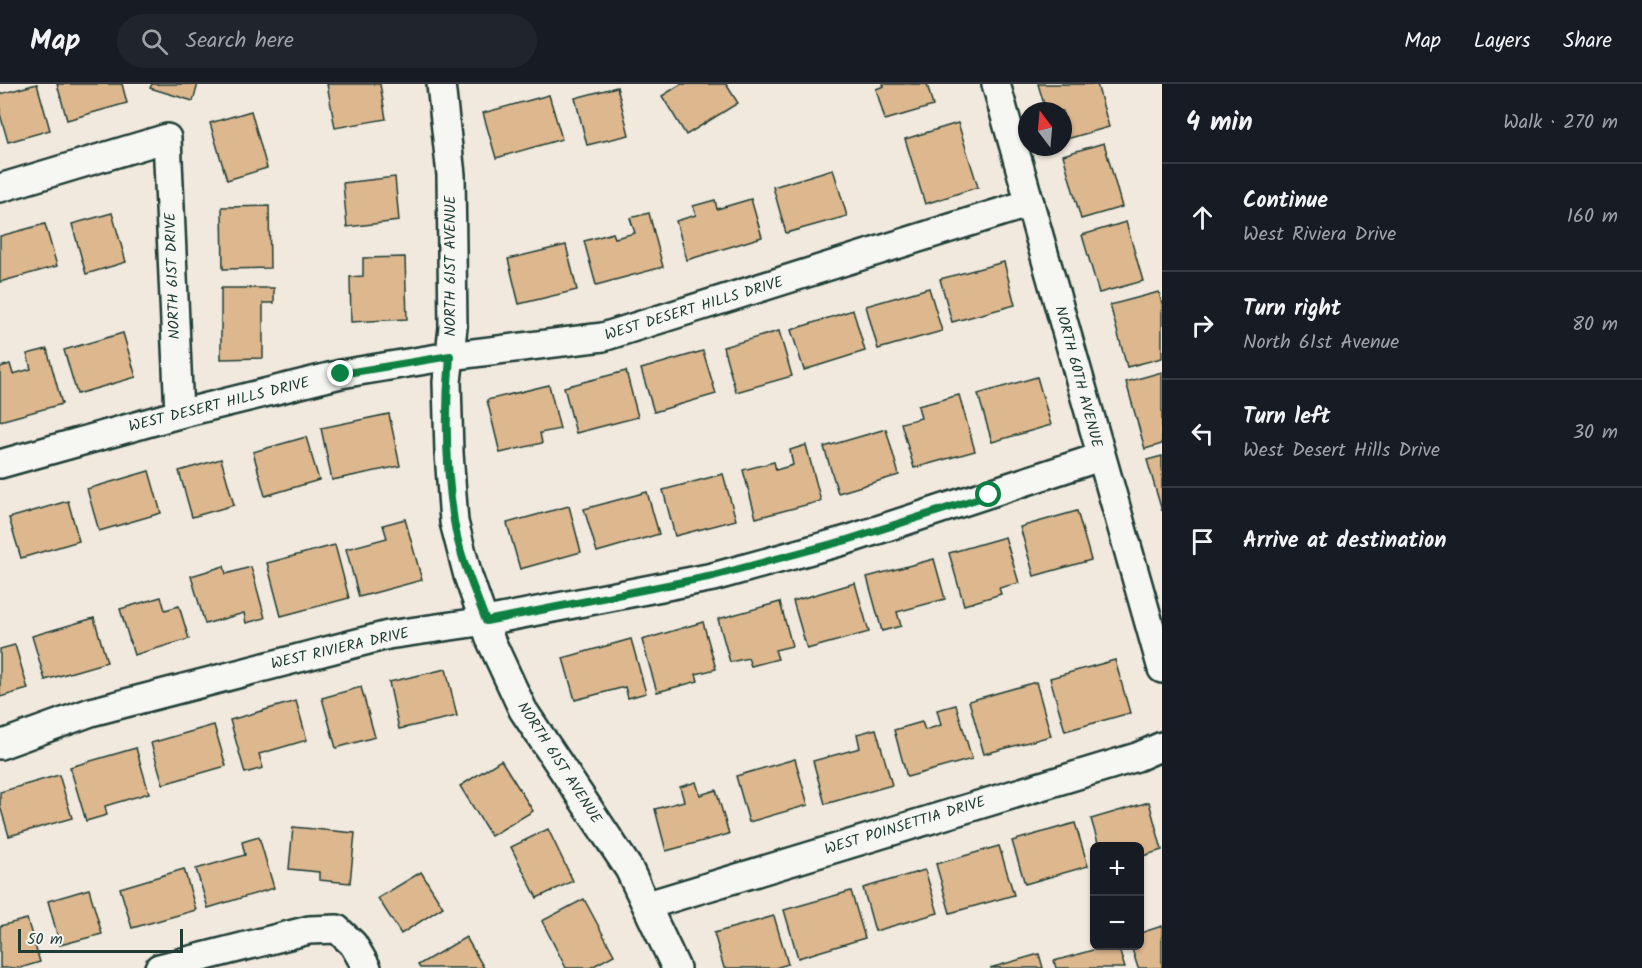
<!DOCTYPE html>
<html lang="en">
<head>
<meta charset="utf-8">
<style>
	:root { --surface:#171b24; --page:#20242c; --text:#f1f3f6; --muted:#9ea1a6; --line:#363941 }
	body { margin:0; font-family:Kalam,sans-serif; background:var(--page); color:var(--text) }
	.controls { position:absolute; right:18px; bottom:18px; display:grid; overflow:hidden; border-radius:9px; box-shadow:0 2px 4px #0004 }
	.controls button { width:54px; height:54px; display:grid; place-items:center; padding:0; border:0; border-bottom:2px solid var(--line); background:var(--surface); color:var(--text); font:30px sans-serif }
	.compass { position:absolute; left:1018px; top:18px; width:54px; height:54px; border-radius:50%; background:var(--surface); box-shadow:0 2px 4px #0004; rotate:344deg }
	.scale { position:absolute; left:18px; bottom:15px; width:165px; box-sizing:border-box; padding-left:6px; border:3px solid #1f3d34; border-top:0; font-size:16px; line-height:21px; white-space:nowrap; color:#1f3d34; -webkit-text-stroke:4px #f6f6f2; paint-order:stroke }
	.stop { position:absolute; width:18px; height:18px; margin:-14px; border:4px solid #0b8043; border-radius:50%; background:#fff }
	.stop.end { background:#0b8043; border-color:#fff; box-shadow:0 2px 6px #0008 }
	.list { margin:0; padding:0; list-style:none }
	h2 { display:flex; justify-content:space-between; align-items:center; height:78px; margin:0; padding:0 24px; font-size:26px }
	h2 small { font-size:20px; font-weight:400; color:var(--muted) }
	.list li { display:grid; grid-template-columns:39px 1fr auto; gap:18px; align-items:center; box-sizing:border-box; height:108px; padding:0 24px; border-top:2px solid var(--line) }
	.list b { display:block; font-size:22px; white-space:nowrap }
	.list p { margin:0; font-size:20px; white-space:nowrap; color:var(--muted) }
	.list em { font-size:20px; font-style:normal; color:var(--muted) }
	.icon { flex:none; width:33px; height:33px; fill:none; stroke:currentColor; stroke-width:2; stroke-linecap:round; stroke-linejoin:round }
	.map { position:relative; flex:none; width:1162px; height:884px; overflow:hidden }
	header { display:flex; align-items:center; gap:36px; box-sizing:border-box; height:84px; padding:0 30px; background:var(--surface); border-bottom:2px solid var(--line) }
	header strong { font-size:28px }
	nav { display:flex; gap:33px; margin-inline-start:auto; font-size:21px }
	.search { width:420px; height:54px; background:var(--page); display:flex; align-items:center; gap:15px; box-sizing:border-box; padding:0 21px; border-radius:33px; color:var(--muted); font-size:22px }
	main { display:flex }
	aside { flex:1; background:var(--surface) }
	.map>svg:first-child { display:block }
	.building { fill:#ddb78e; stroke:#1f3d34; stroke-width:1.5 }
	.lines { fill:none; stroke-linecap:round; stroke-linejoin:round }
	.minor-casing { stroke:#1f3d34; stroke-width:32 }
	.minor { stroke:#f6f6f2; stroke-width:27 }
	.route { stroke:#0b8043; stroke-width:8 }
	.labels { text-anchor:middle; dominant-baseline:central; stroke-width:6; stroke-linejoin:round; paint-order:stroke }
	.street-label { font-size:15px; fill:#1f3d34; stroke:#f6f6f2 }
</style>
</head>
<body>
<header>
<strong>Map</strong>
<div class="search"><svg class="icon" aria-label="search" viewBox="0 0 24 24"><circle cx="10" cy="10" r="6"/><path d="M15 15l6 6"/></svg>Search here</div>
<nav><a>Map</a><a>Layers</a><a>Share</a></nav>
</header>
<main>
<div class="map">
<svg width="1162" height="884" viewBox="0 0 1162 884">
	<rect width="100%" height="100%" fill="#f1e9de"/>
	<filter id="ink" filterUnits="userSpaceOnUse"><feTurbulence type="fractalNoise" baseFrequency=".0167" numOctaves="2"/><feDisplacementMap in="SourceGraphic" scale="12" xChannelSelector="R" yChannelSelector="G"/><feConvolveMatrix kernelMatrix="1 2 1 2 8 2 1 2 1" color-interpolation-filters="sRGB"/></filter>
	<g filter="url(#ink)">
		<!-- building -->
		<g class="building">
			<polygon points="37,0 50,46 8,58 0,30 0,10"/>
			<polygon points="57,0 122,0 127,19 67,36"/>
			<polygon points="152,0 198,0 193,17 150,4"/>
			<polygon points="327,0 380,0 386,35 335,44"/>
			<polygon points="681,0 726,0 738,19 686,51 662,12"/>
			<polygon points="883,0 927,0 933,22 885,36 876,5 884,2"/>
			<polygon points="1038,0 1097,0 1109,43 1063,56 1063,27 1046,27"/>
			<polygon points="617,3 629,51 587,61 575,14"/>
			<polygon points="549,11 562,55 496,74 483,29"/>
			<polygon points="251,27 267,84 227,96 210,39"/>
			<polygon points="958,39 978,103 925,120 905,55"/>
			<polygon points="1104,59 1122,123 1081,135 1063,71"/>
			<polygon points="833,85 847,132 786,149 773,103"/>
			<polygon points="395,93 399,137 347,143 343,99"/>
			<polygon points="751,115 762,153 687,176 676,137 696,131 693,122 715,116 717,125"/>
			<polygon points="269,122 270,184 223,185 222,123"/>
			<polygon points="112,129 126,178 86,190 72,140"/>
			<polygon points="649,129 663,183 596,201 584,157 613,149 615,154 635,149 630,134"/>
			<polygon points="1126,138 1143,197 1099,209 1082,151"/>
			<polygon points="45,140 57,182 0,198 0,152"/>
			<polygon points="566,161 577,206 519,220 508,175"/>
			<polygon points="405,173 407,235 351,238 350,193 363,192 363,174"/>
			<polygon points="1004,178 1015,221 952,238 940,195"/>
			<polygon points="221,204 274,204 274,219 263,219 263,274 221,275"/>
			<polygon points="929,204 942,247 878,265 866,222"/>
			<polygon points="1159,208 1162,220 1162,274 1127,283 1110,221"/>
			<polygon points="853,226 865,267 804,286 791,246"/>
			<polygon points="779,247 792,292 736,308 723,263"/>
			<polygon points="123,249 136,293 77,310 64,266"/>
			<polygon points="47,265 62,320 0,337 0,283 10,280 13,290 31,285 27,270"/>
			<polygon points="703,267 716,310 654,328 641,285"/>
			<polygon points="626,287 638,333 576,349 564,303"/>
			<polygon points="1162,288 1162,360 1145,365 1126,298"/>
			<polygon points="1037,293 1051,341 992,358 978,310"/>
			<polygon points="549,301 560,345 540,349 542,359 500,369 487,316"/>
			<polygon points="959,311 975,367 914,384 901,339 921,334 918,322"/>
			<polygon points="389,330 400,382 332,396 321,344"/>
			<polygon points="886,345 899,391 838,409 824,363"/>
			<polygon points="306,353 319,396 265,412 253,368"/>
			<polygon points="806,361 821,417 756,434 743,386 774,378 776,386 793,381 790,366"/>
			<polygon points="1162,372 1162,427 1147,376"/>
			<polygon points="221,375 234,421 192,433 179,387"/>
			<polygon points="149,387 161,429 99,447 87,405"/>
			<polygon points="723,390 736,436 675,452 663,406"/>
			<polygon points="647,408 659,450 597,468 584,425"/>
			<polygon points="68,417 79,457 21,474 9,434"/>
			<polygon points="569,422 581,468 520,485 507,439"/>
			<polygon points="1077,427 1091,476 1034,492 1020,443"/>
			<polygon points="405,435 422,496 359,513 346,465 387,454 383,441"/>
			<polygon points="1005,453 1019,499 999,504 1001,510 964,521 949,469"/>
			<polygon points="335,461 349,514 281,532 267,479"/>
			<polygon points="934,475 945,515 897,528 901,542 882,547 867,493"/>
			<polygon points="224,482 226,490 251,483 265,534 246,539 244,529 205,540 191,492"/>
			<polygon points="855,499 869,548 807,565 793,517"/>
			<polygon points="161,513 165,526 179,522 189,555 134,571 120,525"/>
			<polygon points="780,518 792,562 775,566 778,575 751,582 748,574 730,578 718,535"/>
			<polygon points="94,534 107,578 45,596 32,552"/>
			<polygon points="703,538 716,585 696,590 698,597 657,608 642,556"/>
			<polygon points="631,555 646,609 628,614 625,603 575,616 563,574"/>
			<polygon points="15,561 28,605 0,613 0,565"/>
			<polygon points="1115,576 1130,629 1065,647 1050,594"/>
			<polygon points="446,585 457,632 399,645 389,598"/>
			<polygon points="1036,598 1051,652 984,670 969,617"/>
			<polygon points="361,603 375,653 336,664 322,614"/>
			<polygon points="296,617 307,656 259,670 263,684 245,689 230,636"/>
			<polygon points="956,621 972,675 907,693 894,646 922,638 925,646 941,641 937,626"/>
			<polygon points="214,641 226,682 163,700 151,659"/>
			<polygon points="876,645 892,701 825,720 813,677 860,664 857,650"/>
			<polygon points="136,664 149,709 105,722 107,731 86,737 70,683"/>
			<polygon points="795,675 808,721 749,738 736,692"/>
			<polygon points="501,676 533,727 491,752 460,702"/>
			<polygon points="59,691 72,734 9,752 0,722 0,708"/>
			<polygon points="696,698 700,711 716,706 729,750 666,767 655,725 684,717 680,703"/>
			<polygon points="1149,718 1162,766 1140,773 1140,762 1099,762 1091,735"/>
			<polygon points="1075,739 1088,782 1025,800 1012,757"/>
			<polygon points="293,743 355,749 350,799 319,796 319,788 289,785"/>
			<polygon points="548,745 573,797 537,814 511,763"/>
			<polygon points="259,753 274,804 208,824 196,785 245,771 242,758"/>
			<polygon points="999,762 1014,811 950,829 936,780"/>
			<polygon points="184,785 196,826 132,844 120,804"/>
			<polygon points="925,786 938,829 875,847 863,804"/>
			<polygon points="421,788 443,823 401,850 378,814"/>
			<polygon points="89,805 102,850 60,861 48,817"/>
			<polygon points="851,807 865,854 798,874 784,826"/>
			<polygon points="584,815 614,871 590,884 566,884 542,837"/>
			<polygon points="774,832 788,880 775,884 724,884 714,849"/>
			<polygon points="27,835 40,878 20,884 0,884 0,842"/>
			<polygon points="1162,842 1162,884 1138,884 1131,862 1140,862 1140,849"/>
			<polygon points="466,853 484,884 420,884 418,881"/>
			<polygon points="1107,862 1118,862 1125,884 1056,884 1054,877"/>
			<polygon points="1039,870 1043,884 990,884"/>
		</g>
		<g class="lines">
			<defs>
				<g id="minor">
					<polyline points="441,0 451,91 453,243 447,298 449,369 454,438 468,492 491,557 523,626 629,785 676,884"/>
					<polyline points="996,0 1162,585"/>
					<polyline points="0,104 167,54 179,330"/>
					<polyline points="0,380 179,330 341,290 450,272 603,253 1030,119"/>
					<polyline points="0,661 91,628 388,551 486,537 713,493 847,456 1100,373"/>
					<polyline points="648,821 1137,673 1162,662"/>
					<polyline points="159,884 309,846 337,845 353,860 367,884"/>
				</g>
			</defs>
			<!-- minor casing -->
			<use href="#minor" class="minor-casing"/>
			<!-- minor -->
			<use href="#minor" class="minor"/>
		</g>
	</g>
	<g class="lines" filter="url(#ink)">
		<!-- route -->
		<path class="route" d="M341,290L450,272C445,325 446,384 454,437C459,471 474,505 486,537L713,492L847,456L989,411"/>
	</g>
	<g class="labels">
		<!-- street labels -->
		<g class="street-label">
			<text transform="translate(451 182) rotate(-90)">NORTH 61ST AVENUE</text>
			<text transform="translate(173 192) rotate(-92)">NORTH 61ST DRIVE</text>
			<text transform="translate(694 225) rotate(-17)">WEST DESERT HILLS DRIVE</text>
			<text transform="translate(1078 293) rotate(75)">NORTH 60TH AVENUE</text>
			<text transform="translate(219 321) rotate(-14)">WEST DESERT HILLS DRIVE</text>
			<text transform="translate(340 565) rotate(-13)">WEST RIVIERA DRIVE</text>
			<text transform="translate(559 679) rotate(57)">NORTH 61ST AVENUE</text>
			<text transform="translate(905 742) rotate(-17)">WEST POINSETTIA DRIVE</text>
		</g>
	</g>
</svg>
<div class="controls">
<button>+</button>
<button>−</button>
</div>
<svg class="compass" viewBox="-18 -18 36 36"><path d="M0-13l5 13h-10z" fill="#e53935"/><path d="M0 13l5-13h-10z" fill="#9ea1a6"/></svg>
<div class="scale">50 m</div>
<div class="stop" style="left:989px;top:411px"></div>
<div class="stop end" style="left:341px;top:290px"></div>
</div>
<aside>
<h2>4 min<small>Walk · 270 m</small></h2>
<ul class="list">
<li><svg class="icon" aria-label="ahead" viewBox="0 0 24 24"><path d="M12 20V5M6 11l6-6 6 6"/></svg><div><b>Continue</b><p>West Riviera Drive</p></div><em>160 m</em></li>
<li><svg class="icon" aria-label="right" viewBox="0 0 24 24"><path d="M7 20v-9h11M14 6l5 5-5 5"/></svg><div><b>Turn right</b><p>North 61st Avenue</p></div><em>80 m</em></li>
<li><svg class="icon" aria-label="left" viewBox="0 0 24 24"><path d="M17 20v-9H6M10 6l-5 5 5 5"/></svg><div><b>Turn left</b><p>West Desert Hills Drive</p></div><em>30 m</em></li>
<li><svg class="icon" aria-label="arrive" viewBox="0 0 24 24"><path d="M6 21V4h12l-3 4 3 4H6"/></svg><div><b>Arrive at destination</b></div></li>
</ul>
</aside>
</main>
</body>
</html>
